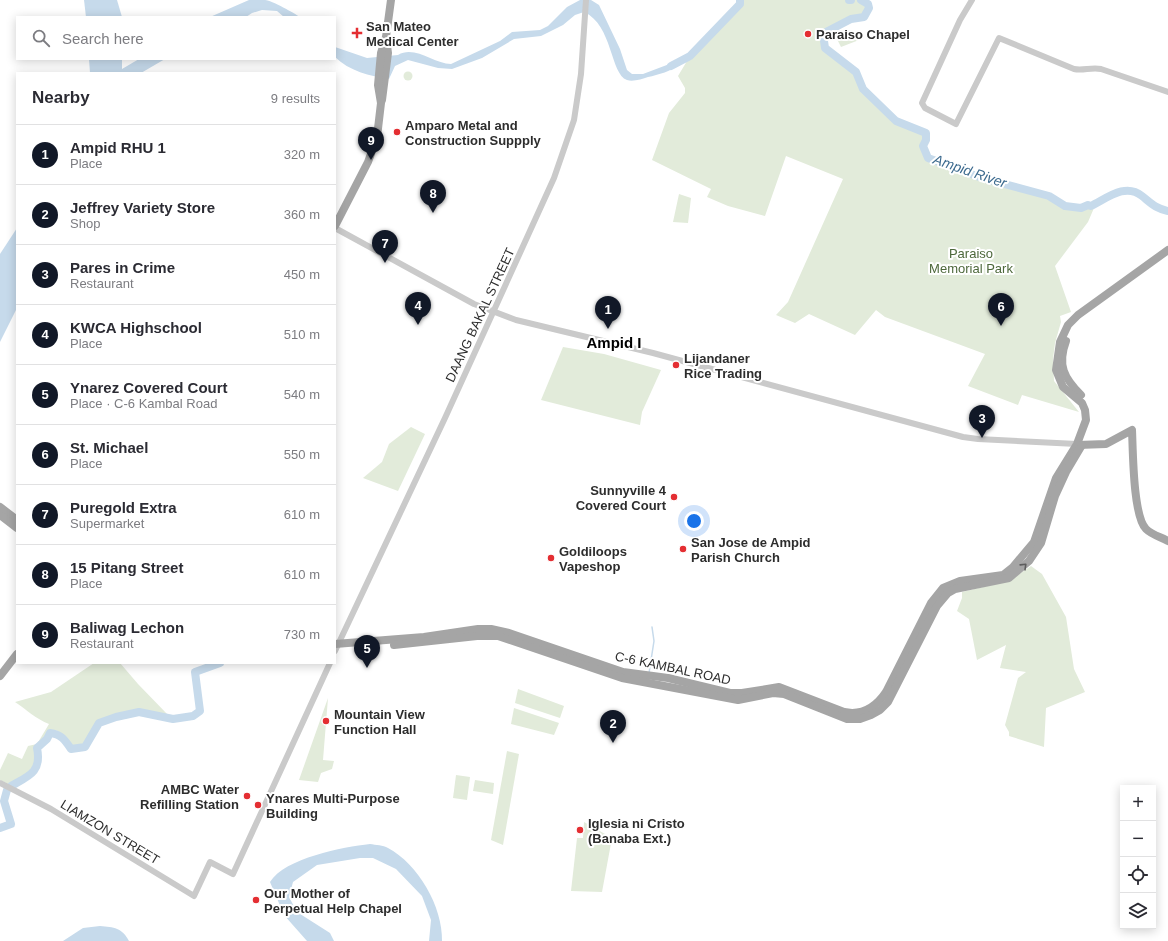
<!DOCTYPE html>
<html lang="en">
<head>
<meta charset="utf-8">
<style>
	:root { --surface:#fff; --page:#f7f7f7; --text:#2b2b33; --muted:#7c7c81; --line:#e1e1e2; --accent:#111827 }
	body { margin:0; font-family:Arial,sans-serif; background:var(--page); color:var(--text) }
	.controls { position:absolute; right:12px; bottom:12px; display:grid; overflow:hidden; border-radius:0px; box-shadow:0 2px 10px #0003 }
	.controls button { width:36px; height:36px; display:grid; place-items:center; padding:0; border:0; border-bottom:1px solid var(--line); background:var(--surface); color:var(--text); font:20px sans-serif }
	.you { position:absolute; left:694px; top:521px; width:14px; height:14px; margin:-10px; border:3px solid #fff; border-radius:50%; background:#1a73e8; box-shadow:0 0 0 6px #1a73e833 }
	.badge { display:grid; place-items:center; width:26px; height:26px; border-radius:50%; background:var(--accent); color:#fff; font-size:13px; font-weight:700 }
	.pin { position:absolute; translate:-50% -33px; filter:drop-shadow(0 1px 2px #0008) }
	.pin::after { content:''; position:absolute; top:21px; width:14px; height:12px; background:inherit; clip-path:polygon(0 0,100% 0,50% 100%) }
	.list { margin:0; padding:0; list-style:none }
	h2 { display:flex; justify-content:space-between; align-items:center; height:52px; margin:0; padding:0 16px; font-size:17px }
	h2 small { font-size:13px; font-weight:400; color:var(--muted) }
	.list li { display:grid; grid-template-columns:26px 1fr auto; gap:12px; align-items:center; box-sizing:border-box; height:60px; padding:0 16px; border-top:1px solid var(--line) }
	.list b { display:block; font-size:15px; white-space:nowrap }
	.list p { margin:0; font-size:13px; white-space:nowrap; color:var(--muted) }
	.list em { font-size:13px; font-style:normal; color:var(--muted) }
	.icon { flex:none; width:22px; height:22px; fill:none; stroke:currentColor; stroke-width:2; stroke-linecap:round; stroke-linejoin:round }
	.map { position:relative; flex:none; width:1168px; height:941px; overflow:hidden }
	.search { position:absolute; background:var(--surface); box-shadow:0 2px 10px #0003; left:16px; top:16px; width:320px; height:44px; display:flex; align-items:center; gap:10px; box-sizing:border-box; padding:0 14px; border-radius:0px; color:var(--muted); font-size:15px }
	.panel { position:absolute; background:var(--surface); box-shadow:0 2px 10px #0003; left:16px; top:72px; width:320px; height:592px; border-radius:0px }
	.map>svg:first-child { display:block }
	.green { fill:#e2ebda }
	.water { fill:#c6daeb }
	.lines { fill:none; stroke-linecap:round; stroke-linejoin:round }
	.stream { stroke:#c6daeb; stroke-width:1.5 }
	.river { stroke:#c6daeb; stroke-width:8 }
	.minor { stroke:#cacaca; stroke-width:6 }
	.major { stroke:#a5a5a5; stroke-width:8 }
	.oneway { stroke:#5d5d5d }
	.poi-dot { fill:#e42e32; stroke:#fff; stroke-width:1.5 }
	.labels { text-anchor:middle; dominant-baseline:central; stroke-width:4; stroke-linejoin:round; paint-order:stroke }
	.poi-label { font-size:13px; font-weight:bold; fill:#2d2d2d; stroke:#fff; text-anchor:start }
	.park-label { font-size:13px; fill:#4d683b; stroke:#fff }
	.street-label { font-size:13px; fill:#2d2d2d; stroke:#fff }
	.water-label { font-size:14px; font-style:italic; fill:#3c6a8e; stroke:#fff }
	.quarter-label { font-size:15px; font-weight:bold; fill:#000; stroke:#fff }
</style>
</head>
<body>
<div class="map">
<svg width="1168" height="941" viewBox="0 0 1168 941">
	<rect width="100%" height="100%" fill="#fff"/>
	<!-- green -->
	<g class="green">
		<polygon points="740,0 861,0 868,4 869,8 864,17 851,19 826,32 824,41 825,48 856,72 863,89 896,121 926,133 926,140 923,146 928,158 982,178 1049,196 1065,206 1081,208 1088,205 1094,208 1088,222 1055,266 1071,312 1060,316 1061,322 1055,343 1053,359 1054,381 1079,412 1022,395 1018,405 968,386 985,354 885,317 876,310 855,335 809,314 795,323 776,315 788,302 843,179 786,156 765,216 728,206 707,197 711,189 652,160 669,113 685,93 685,88 678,76 690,56 740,4"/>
		<polygon points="855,32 859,40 841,47 837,39"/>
		<circle cx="408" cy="76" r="4.5"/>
		<polygon points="679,194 691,198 688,223 673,222"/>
		<polygon points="563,347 604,354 661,370 642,412 640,425 541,400"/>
		<polygon points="411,427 425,434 398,491 363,478 382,462 389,444"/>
		<polygon points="1031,566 1042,574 1066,617 1074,669 1085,692 1046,708 1044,747 1009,736 1009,732 1005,725 1018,678 1026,672 1000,668 1006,645 977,660 969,619 957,611 962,598 962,592 1009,581"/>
		<path d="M94,663H120L138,684L168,715C137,708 128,711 99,721C92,731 86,748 73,748L58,731L50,730L36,748C39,773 28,774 8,784L0,780V770L8,753L22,759L28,746L37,744L49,724C36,719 27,710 15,702L51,692Z"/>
		<polygon points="518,689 564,706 560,718 515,703"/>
		<polygon points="328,698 323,760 334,761 332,769 321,773 318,782 299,780"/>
		<polygon points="514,708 559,723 554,735 511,724"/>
		<polygon points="507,751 519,754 503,845 491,840"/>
		<polygon points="456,775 470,777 467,800 453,798"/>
		<polygon points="475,780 494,783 493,794 473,791"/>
		<polygon points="584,822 612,838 602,892 571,891 577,838 583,838"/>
	</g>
	<!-- water -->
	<g class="water">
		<polygon points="84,0 117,0 122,17 86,17"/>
		<path d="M249,0C254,0 260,0 265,0C273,1 294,13 300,17H284L277,11L262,10L252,13L246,17H210Z"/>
		<path d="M580,0H591L599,5L620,49L627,70L632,74H643L680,60L679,64C672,71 658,75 648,77C642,79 633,82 627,80C610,74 613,25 584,12L575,15L563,25L541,36L514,39L482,58L452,69L438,68L408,60L395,66L389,79C370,76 349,71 335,57V47L367,58L398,55C415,45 434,64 451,64L500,41L512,32L540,30L548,26L567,7Z"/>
		<polygon points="89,59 122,59 122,69 139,59 165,59 141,73 90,73"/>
		<polygon points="17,228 17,308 0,342 0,254"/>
		<path d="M370,844C376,845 383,845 388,848C418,864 443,907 442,941H429L431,920L422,896L396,869L373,858H360L317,865L293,882L289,897L297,912L330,933L334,941H307L284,915L270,882C285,858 343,847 370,844Z"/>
		<path d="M100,926C114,927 122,928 129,941H63L83,928Z"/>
	</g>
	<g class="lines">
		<!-- stream -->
		<polyline class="stream" points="649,673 654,641 652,627"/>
		<!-- river -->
		<g class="river">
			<polyline points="849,0 851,0"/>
			<path d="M861,0L868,4L869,8L864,17L851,19L826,32L824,41L825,48L856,72L863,89L896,121L926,133V140L923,146L928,158L982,178L1049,196L1065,206L1081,208L1088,205L1091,206C1106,199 1125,182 1142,196C1152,204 1155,208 1168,211"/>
			<polyline points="671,66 690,56 740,4 740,0"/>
			<path d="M11,786C29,776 42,772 37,748L47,739L50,733C61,734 65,740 71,749L85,747L99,723L116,717L139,712L173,719L193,716L200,711L195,672L220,663"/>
			<polyline points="0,828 11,824 4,801 7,790"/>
		</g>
		<!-- minor -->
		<g class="minor">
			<path d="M972,0L960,20L922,103L925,108L956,124L999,38L1074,69C1083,71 1091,67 1101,69L1168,92"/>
			<polyline points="335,228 474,304 516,320 653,353 963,437 978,439 1077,444"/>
			<polyline points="335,651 445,418 554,178 574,120 581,74 586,0"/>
			<polyline points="0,783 51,809 194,896 210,862 233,874 330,663"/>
		</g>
		<!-- major -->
		<g class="major">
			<polyline points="382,100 388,53 386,38"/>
			<polyline points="335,226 368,162 377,137 381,103 378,85 381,53 386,37 391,0"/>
			<path d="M1066,341C1057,365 1064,378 1081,395"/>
			<path d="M1078,445L1106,444L1132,430C1133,451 1133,516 1146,529C1152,535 1161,537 1168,541"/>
			<polyline points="0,507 17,520"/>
			<polyline points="0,515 17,528"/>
			<path d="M335,644L424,637L478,629H491L509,633L623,672L668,678L730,693H742L779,687L844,712C863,716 876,707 886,692L931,603L943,588L960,581L1003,575L1013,567L1034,542L1056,478L1077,444L1086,420L1085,410L1082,403L1063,387L1056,370L1060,342L1068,325L1078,315L1168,250"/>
			<polyline points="394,645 477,636 498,636 622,678 738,700 773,693 784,694 847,719 860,719 871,715 880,710 888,702 937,606 948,593 955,589 1009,578 1029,561 1041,543 1055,496 1066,472 1082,445"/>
			<polyline points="0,676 17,654"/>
		</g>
	</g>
	<!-- one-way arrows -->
	<defs><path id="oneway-chevron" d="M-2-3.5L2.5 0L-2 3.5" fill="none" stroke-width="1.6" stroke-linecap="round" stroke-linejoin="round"/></defs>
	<use class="oneway" href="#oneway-chevron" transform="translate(1024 566) rotate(-44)"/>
	<!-- markers -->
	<g class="poi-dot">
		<path d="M355 27h4v4h4v4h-4v4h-4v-4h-4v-4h4z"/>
		<circle cx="808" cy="34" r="4"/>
		<circle cx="397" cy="132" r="4"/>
		<circle cx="676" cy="365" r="4"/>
		<circle cx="674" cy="497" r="4"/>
		<circle cx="683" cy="549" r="4"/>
		<circle cx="551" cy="558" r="4"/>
		<circle cx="326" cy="721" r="4"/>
		<circle cx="247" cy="796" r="4"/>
		<circle cx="258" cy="805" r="4"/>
		<circle cx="580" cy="830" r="4"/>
		<circle cx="256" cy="900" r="4"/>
	</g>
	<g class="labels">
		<!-- poi labels -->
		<g class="poi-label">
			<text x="366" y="26">San Mateo<tspan x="366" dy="15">Medical Center</tspan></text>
			<text x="816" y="34">Paraiso Chapel</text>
			<text x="405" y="125">Amparo Metal and<tspan x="405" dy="15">Construction Suppply</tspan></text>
			<text x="684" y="358">Lijandaner<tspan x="684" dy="15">Rice Trading</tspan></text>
			<text x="666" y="490" text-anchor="end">Sunnyville 4<tspan x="666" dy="15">Covered Court</tspan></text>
			<text x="691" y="542">San Jose de Ampid<tspan x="691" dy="15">Parish Church</tspan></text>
			<text x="559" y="551">Goldiloops<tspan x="559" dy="15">Vapeshop</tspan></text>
			<text x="334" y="714">Mountain View<tspan x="334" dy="15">Function Hall</tspan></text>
			<text x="239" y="789" text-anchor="end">AMBC Water<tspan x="239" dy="15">Refilling Station</tspan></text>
			<text x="266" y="798">Ynares Multi-Purpose<tspan x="266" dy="15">Building</tspan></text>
			<text x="588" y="823">Iglesia ni Cristo<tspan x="588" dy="15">(Banaba Ext.)</tspan></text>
			<text x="264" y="893">Our Mother of<tspan x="264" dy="15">Perpetual Help Chapel</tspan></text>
		</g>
		<!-- park labels -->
		<g class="park-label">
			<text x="971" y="253">Paraiso<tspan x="971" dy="15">Memorial Park</tspan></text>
		</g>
		<!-- street labels -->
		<g class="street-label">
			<text transform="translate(480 315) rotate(-65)">DAANG BAKAL STREET</text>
			<text transform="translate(673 668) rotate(12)">C-6 KAMBAL ROAD</text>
			<text transform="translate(110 832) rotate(31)">LIAMZON STREET</text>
		</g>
		<!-- water labels -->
		<g class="water-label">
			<text transform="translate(970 171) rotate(19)">Ampid River</text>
		</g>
		<!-- quarter labels -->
		<g class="quarter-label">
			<text x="614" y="342">Ampid I</text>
		</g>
	</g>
</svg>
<div class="controls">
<button>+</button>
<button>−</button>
<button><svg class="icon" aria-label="locate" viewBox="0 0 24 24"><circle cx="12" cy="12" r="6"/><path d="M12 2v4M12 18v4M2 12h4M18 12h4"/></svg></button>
<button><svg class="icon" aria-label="layers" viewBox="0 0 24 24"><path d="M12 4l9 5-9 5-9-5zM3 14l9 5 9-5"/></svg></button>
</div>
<div class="you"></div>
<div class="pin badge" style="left:608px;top:329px">1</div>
<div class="pin badge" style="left:613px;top:743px">2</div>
<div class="pin badge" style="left:982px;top:438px">3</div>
<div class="pin badge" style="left:418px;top:325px">4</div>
<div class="pin badge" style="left:367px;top:668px">5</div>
<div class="pin badge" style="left:1001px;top:326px">6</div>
<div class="pin badge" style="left:385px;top:263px">7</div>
<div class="pin badge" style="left:433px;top:213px">8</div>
<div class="pin badge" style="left:371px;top:160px">9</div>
<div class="search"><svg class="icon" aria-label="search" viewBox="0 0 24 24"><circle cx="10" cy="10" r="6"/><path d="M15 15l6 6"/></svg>Search here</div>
<section class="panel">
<h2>Nearby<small>9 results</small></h2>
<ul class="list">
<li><span class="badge">1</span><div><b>Ampid RHU 1</b><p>Place</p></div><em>320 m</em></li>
<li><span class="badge">2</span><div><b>Jeffrey Variety Store</b><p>Shop</p></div><em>360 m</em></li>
<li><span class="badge">3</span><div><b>Pares in Crime</b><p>Restaurant</p></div><em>450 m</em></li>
<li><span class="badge">4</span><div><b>KWCA Highschool</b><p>Place</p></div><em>510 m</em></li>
<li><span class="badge">5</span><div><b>Ynarez Covered Court</b><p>Place · C-6 Kambal Road</p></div><em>540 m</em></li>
<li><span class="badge">6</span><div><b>St. Michael</b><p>Place</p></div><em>550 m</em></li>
<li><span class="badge">7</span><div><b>Puregold Extra</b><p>Supermarket</p></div><em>610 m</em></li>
<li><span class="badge">8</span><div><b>15 Pitang Street</b><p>Place</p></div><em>610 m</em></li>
<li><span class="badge">9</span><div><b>Baliwag Lechon</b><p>Restaurant</p></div><em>730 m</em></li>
</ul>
</section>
</div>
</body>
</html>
